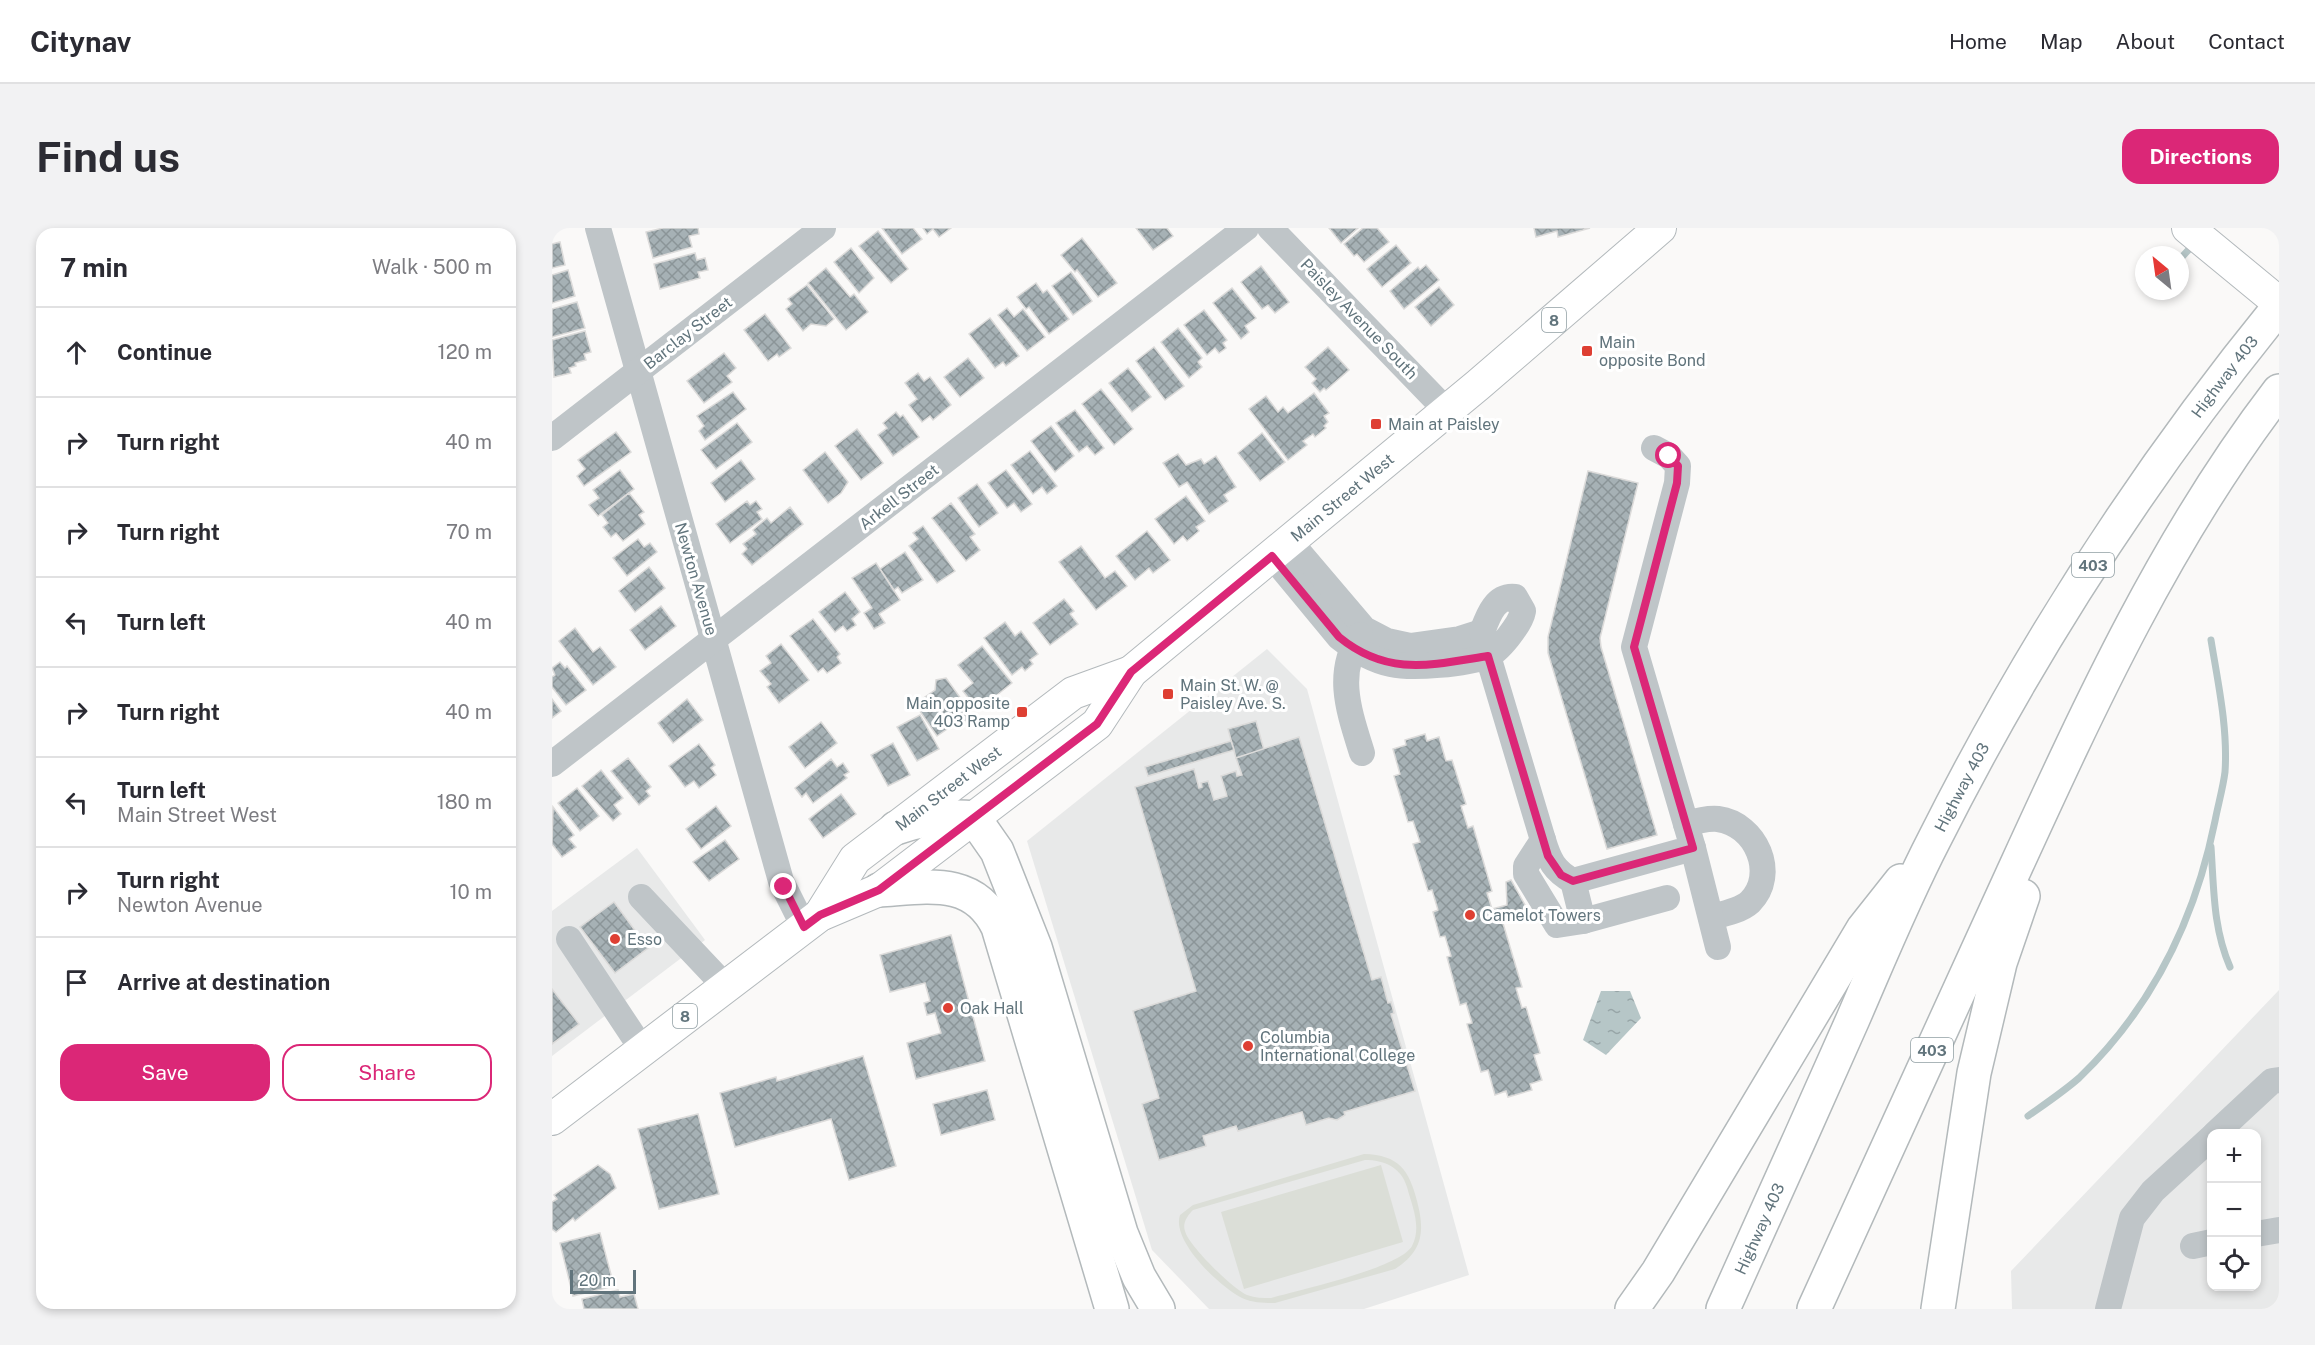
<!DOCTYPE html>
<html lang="en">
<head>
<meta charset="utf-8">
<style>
	:root { --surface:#fff; --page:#f2f2f3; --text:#2b2b33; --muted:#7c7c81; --line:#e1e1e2; --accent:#db2777 }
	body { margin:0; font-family:"Public Sans",sans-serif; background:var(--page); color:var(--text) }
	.controls { position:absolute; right:18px; bottom:18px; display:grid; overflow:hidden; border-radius:12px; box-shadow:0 3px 9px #0003 }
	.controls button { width:54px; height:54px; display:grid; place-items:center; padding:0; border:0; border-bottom:2px solid var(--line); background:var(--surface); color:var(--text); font:30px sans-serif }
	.compass { position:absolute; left:1583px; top:18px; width:54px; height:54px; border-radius:50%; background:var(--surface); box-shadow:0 3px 9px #0003; rotate:331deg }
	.scale { position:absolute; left:18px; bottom:15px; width:66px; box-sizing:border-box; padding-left:6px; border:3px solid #61747c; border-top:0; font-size:16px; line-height:21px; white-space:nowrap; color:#61747c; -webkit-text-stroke:4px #fff; paint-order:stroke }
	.stop { position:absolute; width:18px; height:18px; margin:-14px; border:4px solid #db2777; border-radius:50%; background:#fff }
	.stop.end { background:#db2777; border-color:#fff; box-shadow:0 2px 6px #0008 }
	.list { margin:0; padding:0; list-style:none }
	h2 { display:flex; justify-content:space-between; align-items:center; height:78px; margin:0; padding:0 24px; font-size:26px }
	h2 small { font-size:20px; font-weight:400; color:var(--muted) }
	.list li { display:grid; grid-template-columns:39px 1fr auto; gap:18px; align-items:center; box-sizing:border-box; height:90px; padding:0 24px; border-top:2px solid var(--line) }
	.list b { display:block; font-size:22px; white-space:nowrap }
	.list p { margin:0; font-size:20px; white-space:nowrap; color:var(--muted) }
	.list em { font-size:20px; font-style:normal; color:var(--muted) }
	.actions { display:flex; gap:12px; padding:18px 24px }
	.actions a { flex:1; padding:14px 0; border:2px solid var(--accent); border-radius:18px; text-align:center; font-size:21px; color:var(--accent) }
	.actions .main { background:var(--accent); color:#fff }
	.icon { flex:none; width:33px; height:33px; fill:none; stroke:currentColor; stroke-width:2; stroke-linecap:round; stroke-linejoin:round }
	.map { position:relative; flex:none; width:1727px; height:1081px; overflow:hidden; border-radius:18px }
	header { display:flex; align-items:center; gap:36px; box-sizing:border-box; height:84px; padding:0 30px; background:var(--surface); border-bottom:2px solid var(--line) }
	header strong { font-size:28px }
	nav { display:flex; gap:33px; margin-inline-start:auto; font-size:21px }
	.intro { display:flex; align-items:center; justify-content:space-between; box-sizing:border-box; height:144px; padding:0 36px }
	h1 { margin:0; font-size:42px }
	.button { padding:15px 27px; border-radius:18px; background:var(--accent); color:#fff; font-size:21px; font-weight:700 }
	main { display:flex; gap:36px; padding:0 36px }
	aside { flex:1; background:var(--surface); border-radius:18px; box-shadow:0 3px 9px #0003 }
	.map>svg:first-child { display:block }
	.built { fill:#e8e9e9; fill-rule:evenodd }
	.grass { fill:#dbded7; fill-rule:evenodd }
	.water { fill:url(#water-ripples) }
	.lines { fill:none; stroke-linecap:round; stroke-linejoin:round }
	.stream { stroke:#b6c6c7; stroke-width:7 }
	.building { fill:url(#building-cross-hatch); stroke:#dcdbda; stroke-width:1.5 }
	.major-casing { stroke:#b3b9bc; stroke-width:34 }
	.highway-casing { stroke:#b3b9bb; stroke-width:36 }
	.minor { stroke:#bfc5c8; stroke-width:26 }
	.major { stroke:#fff; stroke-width:32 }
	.highway { stroke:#fff; stroke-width:33 }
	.route { stroke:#db2777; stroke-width:8 }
	.poi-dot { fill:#de3f33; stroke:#fff; stroke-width:2 }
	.labels { text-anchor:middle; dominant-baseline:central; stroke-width:6; stroke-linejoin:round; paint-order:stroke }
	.shield { fill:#fff; stroke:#909ea3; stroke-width:1.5 }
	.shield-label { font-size:15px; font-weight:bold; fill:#61747c }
	.street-label { font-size:16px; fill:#61747c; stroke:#fff }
	.poi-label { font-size:16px; fill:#61747c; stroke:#fff; text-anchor:start }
</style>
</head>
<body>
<header>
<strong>Citynav</strong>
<nav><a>Home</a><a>Map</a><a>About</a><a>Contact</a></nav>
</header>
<div class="intro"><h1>Find us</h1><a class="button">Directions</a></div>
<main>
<aside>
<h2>7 min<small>Walk · 500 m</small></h2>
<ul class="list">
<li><svg class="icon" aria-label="ahead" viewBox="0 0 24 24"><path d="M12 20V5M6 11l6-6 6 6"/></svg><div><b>Continue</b></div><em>120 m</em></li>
<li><svg class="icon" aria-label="right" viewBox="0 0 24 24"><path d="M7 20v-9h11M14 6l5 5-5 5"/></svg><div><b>Turn right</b></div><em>40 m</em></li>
<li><svg class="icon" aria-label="right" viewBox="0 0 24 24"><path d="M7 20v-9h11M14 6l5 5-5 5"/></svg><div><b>Turn right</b></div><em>70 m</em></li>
<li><svg class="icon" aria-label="left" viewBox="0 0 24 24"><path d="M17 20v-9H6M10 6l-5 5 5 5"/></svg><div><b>Turn left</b></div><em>40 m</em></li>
<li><svg class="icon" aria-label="right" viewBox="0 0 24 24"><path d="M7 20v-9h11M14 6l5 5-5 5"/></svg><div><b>Turn right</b></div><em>40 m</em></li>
<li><svg class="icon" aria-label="left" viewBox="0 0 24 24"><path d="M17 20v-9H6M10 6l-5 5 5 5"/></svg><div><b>Turn left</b><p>Main Street West</p></div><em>180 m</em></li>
<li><svg class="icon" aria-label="right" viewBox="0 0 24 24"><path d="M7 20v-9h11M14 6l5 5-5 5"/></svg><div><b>Turn right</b><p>Newton Avenue</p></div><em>10 m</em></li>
<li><svg class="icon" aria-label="arrive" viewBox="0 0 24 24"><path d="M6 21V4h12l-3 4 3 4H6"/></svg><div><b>Arrive at destination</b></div></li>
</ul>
<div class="actions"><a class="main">Save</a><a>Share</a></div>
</aside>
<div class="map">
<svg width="1727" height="1081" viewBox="0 0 1727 1081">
	<defs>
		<pattern id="water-ripples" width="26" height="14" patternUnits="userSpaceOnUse" patternTransform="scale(1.5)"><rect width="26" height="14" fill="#b6c6c7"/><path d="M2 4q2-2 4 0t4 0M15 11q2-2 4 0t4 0" fill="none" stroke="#97a5a7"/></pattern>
		<pattern id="building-cross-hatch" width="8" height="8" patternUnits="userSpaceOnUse" patternTransform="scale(1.5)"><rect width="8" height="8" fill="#a6b1b5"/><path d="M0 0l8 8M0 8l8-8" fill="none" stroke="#8b9598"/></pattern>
	</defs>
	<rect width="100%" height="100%" fill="#faf9f8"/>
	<!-- built -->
	<g class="built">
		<polygon points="715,421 755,461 917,1047 812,1081 657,1081 600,1022 475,613"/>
		<polygon points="85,620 153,712 0,828 0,683"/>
		<path d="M1727,762V1081H1460L1459,1043ZM1660,906H1704V1058H1660Z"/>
	</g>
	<!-- grass -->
	<g class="grass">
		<path d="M812,926C847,927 857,942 865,973C873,1003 871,1023 843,1041L723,1075C712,1075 701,1075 690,1070C668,1059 619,1013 628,987L641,977ZM813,932C832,932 849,939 855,959C860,978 870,999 860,1018C848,1040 747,1062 719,1070C711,1070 703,1070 695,1067C682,1062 636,1017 633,1003C630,995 636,987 641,982Z"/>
		<polygon points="829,937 851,1014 692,1061 669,984"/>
	</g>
	<!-- water -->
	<polygon class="water" points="1049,763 1078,763 1089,790 1054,827 1031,812"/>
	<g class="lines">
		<!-- stream -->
		<g class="stream">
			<polyline points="1628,31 1643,15"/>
			<path d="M1659,619C1662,661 1661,700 1678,739"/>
			<path d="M1476,888C1493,876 1511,864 1527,850C1601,779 1643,692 1663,593C1666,577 1671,560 1673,544C1676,500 1666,455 1659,412"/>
		</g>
	</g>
	<!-- building -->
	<g class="building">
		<polygon points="111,0 146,0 147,6 137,8 140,19 101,30 94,4"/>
		<polygon points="330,0 361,0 370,11 350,26"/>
		<polygon points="371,0 399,0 387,9 381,1 375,6"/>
		<polygon points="584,0 615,0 621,8 601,22"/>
		<polygon points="777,0 806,0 789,15"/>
		<polygon points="811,0 825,0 837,14 812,34 805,26 802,28 792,16"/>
		<polygon points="982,0 1038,0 1006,9 1005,3 984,9"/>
		<polygon points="326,3 356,41 339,55 307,18"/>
		<polygon points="530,10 565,55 546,69 525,42 523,44 509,27"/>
		<polygon points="8,14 13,37 0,40 0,16"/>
		<polygon points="844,17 859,35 830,59 815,41"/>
		<polygon points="299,20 322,50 307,65 282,34"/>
		<polygon points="143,25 145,32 153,30 156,42 146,44 148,50 108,61 102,36"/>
		<polygon points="874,37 887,52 852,81 838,63 866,39 868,42"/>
		<polygon points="709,38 737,74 723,85 716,77 710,81 689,54"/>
		<polygon points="274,40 298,69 302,66 316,84 294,102 256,55"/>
		<polygon points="16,42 23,68 0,75 0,47"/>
		<polygon points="519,44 540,73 521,87 500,58"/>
		<polygon points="484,55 491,65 495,62 517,91 497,106 477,79 474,81 465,69"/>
		<polygon points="255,57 282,91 274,98 259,96 251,103 234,81 240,76 236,71"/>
		<polygon points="887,59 902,77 879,98 863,79"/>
		<polygon points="680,60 704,90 693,98 697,104 689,111 661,75"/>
		<polygon points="25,74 33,100 0,109 0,81"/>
		<polygon points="455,80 462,89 471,81 493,109 475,123 446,87"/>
		<polygon points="652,82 675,112 671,115 674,120 667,125 663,120 655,127 632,97"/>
		<polygon points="213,86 239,120 227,129 225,126 216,133 192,102"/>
		<polygon points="438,90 467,128 454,138 451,134 443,140 417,106"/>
		<polygon points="626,100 650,130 646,134 650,139 637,150 609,114"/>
		<polygon points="33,103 39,124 32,126 34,132 23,135 24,138 17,140 19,145 2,149 0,112"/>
		<polygon points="602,119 632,158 613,172 584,133"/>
		<polygon points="776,119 797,142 774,162 772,160 768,164 760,155 764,151 753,139"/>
		<polygon points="172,125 184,140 175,148 180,154 152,175 135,153"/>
		<polygon points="416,130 432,150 408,169 392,149"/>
		<polygon points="576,140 599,169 580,184 557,155"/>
		<polygon points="366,145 372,153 378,149 399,177 381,192 378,188 370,194 357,177 365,171 353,155"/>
		<polygon points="549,161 581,201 562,217 530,176"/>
		<polygon points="181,164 194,181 153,212 147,203 152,198 145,188"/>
		<polygon points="762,165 777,185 772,188 776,194 772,198 774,200 763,209 761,206 751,213 755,217 736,232 697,181 714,168 726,184 731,179 736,185"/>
		<polygon points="523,182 552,220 543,227 535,218 527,224 504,195"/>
		<polygon points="344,184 348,189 351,187 367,209 341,228 326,207 335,200 331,195"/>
		<polygon points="185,195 200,214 164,241 149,222"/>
		<polygon points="499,198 522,228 503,244 479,213"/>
		<polygon points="305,201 331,235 309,252 283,218"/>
		<polygon points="64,204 79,224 32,258 25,248 33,241 26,232"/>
		<polygon points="710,205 733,234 708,253 686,225"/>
		<polygon points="478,223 505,258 495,266 490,259 481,266 459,237"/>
		<polygon points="273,224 296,254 289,265 276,275 251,242"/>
		<polygon points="626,226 634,237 649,231 652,236 664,228 684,259 672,267 676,273 657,286 635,254 627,259 611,235"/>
		<polygon points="189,232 203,251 173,274 159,255"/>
		<polygon points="68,242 82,261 46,288 37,277 47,270 41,262"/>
		<polygon points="454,242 480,276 469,284 462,275 455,280 436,255"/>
		<polygon points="1036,243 1086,255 1048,410 1049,419 1105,607 1055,621 996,425 996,409"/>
		<polygon points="425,256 446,285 427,299 406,270"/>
		<polygon points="77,265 92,284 87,287 93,296 71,313 64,305 59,309 51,299 56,295 50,287"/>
		<polygon points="634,268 653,293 644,299 647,303 635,313 631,308 622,316 603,291"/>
		<polygon points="195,273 198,277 204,273 210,281 205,284 210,291 178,315 164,296"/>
		<polygon points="399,275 423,306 418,309 428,322 414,333 380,290"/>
		<polygon points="238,279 251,296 200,337 190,326 195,321 191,316 204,306 201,302 215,290 219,295"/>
		<polygon points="371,298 403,343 385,355 357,318 366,311 361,305"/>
		<polygon points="595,303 618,332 601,345 597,340 583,352 564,328"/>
		<polygon points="86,311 92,319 98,315 105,324 75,348 61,330"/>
		<polygon points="529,318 553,350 563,343 575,358 544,382 507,334"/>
		<polygon points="353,324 371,352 350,365 346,359 342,362 328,341"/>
		<polygon points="324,335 348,372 327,386 333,395 322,401 312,385 320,380 300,350"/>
		<polygon points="97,339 113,360 83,384 67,363"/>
		<polygon points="293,364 308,384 300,391 304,397 295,403 291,398 283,404 267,384"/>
		<polygon points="512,371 522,383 518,386 526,396 498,417 481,395"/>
		<polygon points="109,378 124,398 93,422 78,402"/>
		<polygon points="261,391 288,426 285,429 289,435 275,445 271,440 266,444 238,408"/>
		<polygon points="453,394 463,408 469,403 486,426 478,432 481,436 473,443 470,439 460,447 432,410"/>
		<polygon points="23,400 41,424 48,419 64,439 41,457 7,413"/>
		<polygon points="229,416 257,452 227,475 215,459 219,456 208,443 219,435 214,428"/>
		<polygon points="430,418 460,455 426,482 411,463 421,455 406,437"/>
		<polygon points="8,434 13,440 15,438 34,462 14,477 0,459 0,449 3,447 0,440"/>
		<polygon points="394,450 417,482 416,492 410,496 404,495 385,508 363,476 383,462 384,452"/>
		<polygon points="0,471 9,483 0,490"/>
		<polygon points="135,471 151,492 121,515 106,495"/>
		<polygon points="368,487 387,521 365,533 345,499"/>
		<polygon points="704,493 712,522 684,530 676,501"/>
		<polygon points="269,494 285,515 253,540 237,519"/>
		<polygon points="873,506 875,513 887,509 894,533 900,532 914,576 909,578 916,600 921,598 940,663 935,665 940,681 955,677 954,654 959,652 973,677 974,689 962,693 958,686 942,691 943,694 950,692 970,759 964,760 970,780 974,779 988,825 982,827 990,852 978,856 980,862 956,869 954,863 943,867 936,842 929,844 915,796 920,795 914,775 908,777 895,729 899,728 893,708 888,709 881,684 886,682 880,662 876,663 861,616 868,614 861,593 856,594 842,548 848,546 841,521 854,517 853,512"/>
		<polygon points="747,509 820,752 829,749 836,775 839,774 842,785 839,786 863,863 792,884 793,887 785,892 777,890 754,897 750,884 686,903 684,898 651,908 654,918 607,932 590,876 607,870 581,783 644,763 583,559 642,541 647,560 650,559 649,555 656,553 662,572 675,568 669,548 684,543 685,548 690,547 684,530"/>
		<polygon points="679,513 682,522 596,548 593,539"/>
		<polygon points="341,515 358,547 336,558 319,527"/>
		<polygon points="147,516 163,537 159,540 164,547 147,560 142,553 133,559 117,538"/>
		<polygon points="76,530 99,559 94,563 98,568 87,577 59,543"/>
		<polygon points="279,531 285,539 291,535 297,544 292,547 295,550 261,575 254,565 250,569 243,560"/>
		<polygon points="49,542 71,570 62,577 69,586 61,593 30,558"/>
		<polygon points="25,560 47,588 28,603 6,575"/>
		<polygon points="289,566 304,586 271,610 257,591"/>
		<polygon points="164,578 179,598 149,621 134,601"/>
		<polygon points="1,579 22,607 17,611 24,619 10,629 0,616"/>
		<polygon points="173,612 187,631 157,653 141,634"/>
		<polygon points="62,674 96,720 63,745 28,699"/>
		<polygon points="399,707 433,833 364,851 355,815 389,805 383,785 375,787 372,775 378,773 373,755 338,764 328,727"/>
		<polygon points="0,761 27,796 0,816"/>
		<polygon points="311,828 344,938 297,952 279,891 183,919 168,865 224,849 225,853"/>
		<polygon points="435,862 443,892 389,907 381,876"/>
		<polygon points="146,886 167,966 107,981 86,901"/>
		<polygon points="46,937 58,946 64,960 23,993 21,990 4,1004 0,1001 0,974 5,971 2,967"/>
		<polygon points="48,1005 62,1058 21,1068 8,1015"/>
		<polygon points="66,1062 68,1069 82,1066 86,1081 32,1081 30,1071"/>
	</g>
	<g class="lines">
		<defs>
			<g id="major">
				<polyline points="1636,0 1727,75"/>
				<path id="s1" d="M268,687L303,631L521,465L579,444"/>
				<path id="s2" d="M0,891L268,687L327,662L545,496L579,444L926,157L1108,0"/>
			</g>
			<g id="highway">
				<path d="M344,600C370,591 394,587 422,590L445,623L483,719L569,1005L587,1049L606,1081"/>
				<path d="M327,662C374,659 422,648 446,699L560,1081"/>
				<polyline points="1080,1081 1106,1044 1311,701 1349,653"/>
				<path id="s3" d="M1171,1081C1215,984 1258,888 1301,791C1327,731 1352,670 1382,612C1477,423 1594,242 1727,79"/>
				<path d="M1262,1081C1328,936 1394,792 1460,647C1537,479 1614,310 1727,163"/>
				<polyline points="1386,1081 1422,845 1448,735 1471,668"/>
			</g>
		</defs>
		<!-- major casing -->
		<use href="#major" class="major-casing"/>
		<!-- highway casing -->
		<use href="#highway" class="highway-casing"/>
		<!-- minor -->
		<g class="minor">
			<polyline points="46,0 229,653 252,699"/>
			<polyline points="718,0 895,183"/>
			<polyline points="0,210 271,0"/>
			<polyline points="738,314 812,401 835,413 858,418 908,411 930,404"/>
			<path d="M720,328L787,409C802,421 820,432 839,436C861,441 914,436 935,428C947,424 969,395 971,383L963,369C943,367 936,388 930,404L936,428L991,612C997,632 1002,643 1021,653L1141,620L1082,419L1125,255L1126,238L1117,228L1102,220"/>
			<path d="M808,407C783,446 797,483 810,525"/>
			<polyline points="0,536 694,0"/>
			<path d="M1134,596C1144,593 1155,590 1166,591C1204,596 1226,646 1198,674C1188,683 1171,686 1159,689"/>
			<polyline points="991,612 974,638 974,646 1005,697 1031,693"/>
			<polyline points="1141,620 1166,719"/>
			<polyline points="1021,653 1031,693 1115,670"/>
			<polyline points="89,669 173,758"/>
			<polyline points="17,711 90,821"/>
			<polyline points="1663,906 1720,853 1727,852"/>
			<polyline points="1704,1006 1727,1002"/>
			<polyline points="1641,1018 1660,1014"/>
			<polyline points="1556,1081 1580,990 1601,963 1660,909"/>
		</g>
		<!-- major -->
		<use href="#major" class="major"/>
		<!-- highway -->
		<use href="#highway" class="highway"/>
	</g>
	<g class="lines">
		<!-- route -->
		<path class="route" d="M232,659L252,699L268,687L327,662L545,496L579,444L720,328L787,409C836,449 879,437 936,428L996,628L1009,647L1021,653L1141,620L1082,419L1125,255L1126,238L1117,228"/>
	</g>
	<!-- markers -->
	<g class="poi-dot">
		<rect x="1029" y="117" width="12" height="12" rx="3"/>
		<rect x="818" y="190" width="12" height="12" rx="3"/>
		<rect x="610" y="460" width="12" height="12" rx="3"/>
		<rect x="464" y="478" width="12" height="12" rx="3"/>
		<circle cx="918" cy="687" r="6"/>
		<circle cx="63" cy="711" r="6"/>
		<circle cx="396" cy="780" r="6"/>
		<circle cx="696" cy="818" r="6"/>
	</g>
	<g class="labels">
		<!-- shield labels -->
		<g class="shield">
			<rect x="990" y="80" width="24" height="24" rx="4.5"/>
			<rect x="1520" y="325" width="42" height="24" rx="4.5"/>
			<rect x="121" y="776" width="24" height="24" rx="4.5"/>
			<rect x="1359" y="810" width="42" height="24" rx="4.5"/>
		</g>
		<g class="shield-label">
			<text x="1002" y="92">8</text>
			<text x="1541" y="337">403</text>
			<text x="133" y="788">8</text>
			<text x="1380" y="822">403</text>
		</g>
		<!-- street labels -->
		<g class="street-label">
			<text transform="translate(807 91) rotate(46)">Paisley Avenue South</text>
			<text transform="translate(136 105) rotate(-38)">Barclay Street</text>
			<text stroke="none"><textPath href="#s3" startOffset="1062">Highway 403</textPath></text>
			<text transform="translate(347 269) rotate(-38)">Arkell Street</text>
			<text stroke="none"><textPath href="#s2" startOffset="1011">Main Street West</textPath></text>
			<text transform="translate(144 351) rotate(74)">Newton Avenue</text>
			<text stroke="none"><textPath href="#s3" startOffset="574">Highway 403</textPath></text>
			<text stroke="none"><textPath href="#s1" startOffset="183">Main Street West</textPath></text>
			<text stroke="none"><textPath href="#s3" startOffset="88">Highway 403</textPath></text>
		</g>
		<!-- poi labels -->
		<g class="poi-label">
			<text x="1047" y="114">Main<tspan x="1047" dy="18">opposite Bond</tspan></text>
			<text x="836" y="196">Main at Paisley</text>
			<text x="628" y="457">Main St. W. @<tspan x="628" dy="18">Paisley Ave. S.</tspan></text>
			<text x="458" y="475" text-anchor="end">Main opposite<tspan x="458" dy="18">403 Ramp</tspan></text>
			<text x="930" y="687">Camelot Towers</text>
			<text x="75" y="711">Esso</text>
			<text x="408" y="780">Oak Hall</text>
			<text x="708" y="809">Columbia<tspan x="708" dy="18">International College</tspan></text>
		</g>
	</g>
</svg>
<div class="controls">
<button>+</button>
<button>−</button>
<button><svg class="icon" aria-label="locate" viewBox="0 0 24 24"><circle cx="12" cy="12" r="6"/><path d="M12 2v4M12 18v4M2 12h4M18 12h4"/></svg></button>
</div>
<svg class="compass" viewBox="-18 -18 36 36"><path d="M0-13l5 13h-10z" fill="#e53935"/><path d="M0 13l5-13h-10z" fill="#7c7c81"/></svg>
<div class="scale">20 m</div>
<div class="stop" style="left:1117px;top:228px"></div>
<div class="stop end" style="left:232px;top:659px"></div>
</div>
</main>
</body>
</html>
